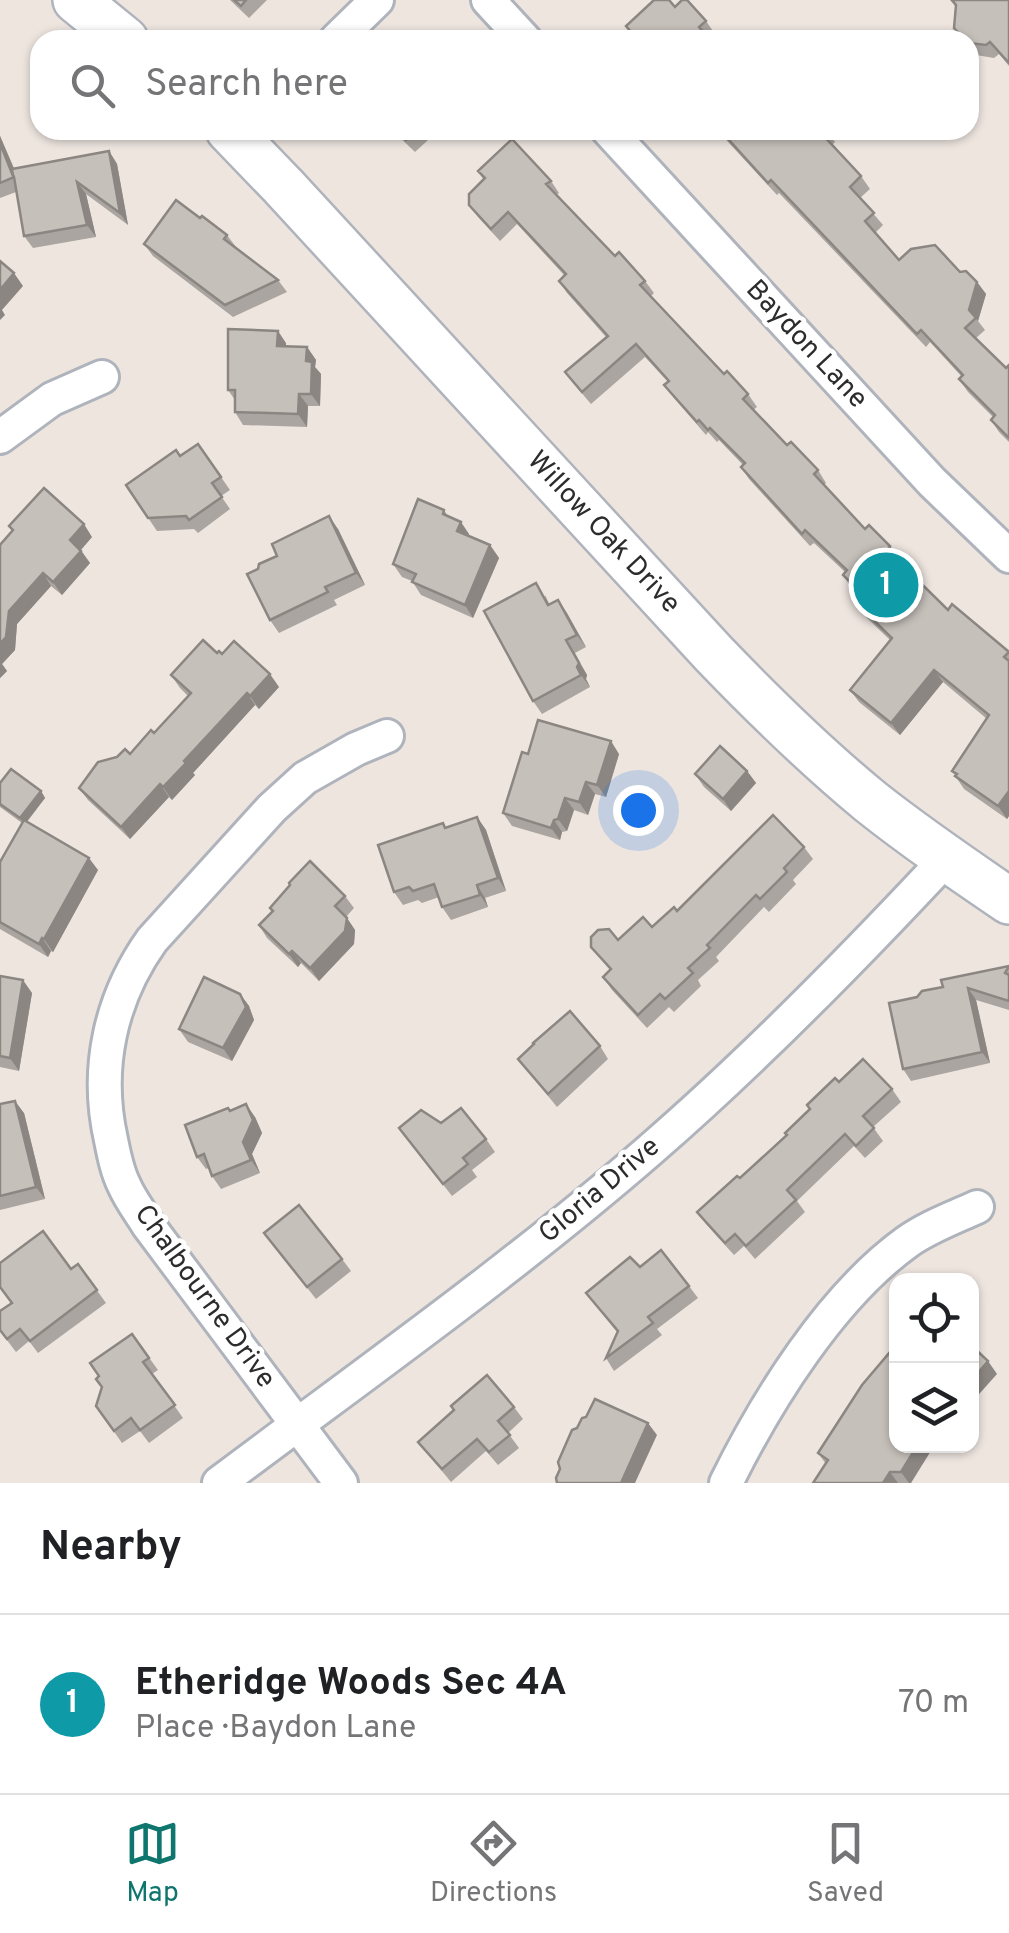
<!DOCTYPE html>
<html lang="en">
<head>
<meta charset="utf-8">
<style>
	:root { --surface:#fff; --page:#f2f2f2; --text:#202124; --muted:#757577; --line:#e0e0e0; --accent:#0f766e }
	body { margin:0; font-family:Overpass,sans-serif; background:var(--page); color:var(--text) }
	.controls { position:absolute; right:30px; bottom:30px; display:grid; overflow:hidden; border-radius:20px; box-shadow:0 2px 8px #0004 }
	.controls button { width:90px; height:90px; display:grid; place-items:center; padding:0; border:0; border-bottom:2px solid var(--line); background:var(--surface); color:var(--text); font:50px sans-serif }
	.you { position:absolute; left:638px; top:810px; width:35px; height:35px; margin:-25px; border:8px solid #fff; border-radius:50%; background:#1a73e8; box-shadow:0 0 0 15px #1a73e833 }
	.badge { display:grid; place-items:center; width:65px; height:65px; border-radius:50%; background:var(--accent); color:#fff; font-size:32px; font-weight:700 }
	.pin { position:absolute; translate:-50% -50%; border:5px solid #fff; box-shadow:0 2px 10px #0006 }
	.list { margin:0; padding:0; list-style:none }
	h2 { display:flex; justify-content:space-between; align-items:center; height:130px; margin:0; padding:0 40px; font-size:42px }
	h2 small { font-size:32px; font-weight:400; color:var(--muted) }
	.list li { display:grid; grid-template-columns:65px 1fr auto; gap:30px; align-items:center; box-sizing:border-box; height:180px; padding:0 40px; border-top:2px solid var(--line) }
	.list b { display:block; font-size:38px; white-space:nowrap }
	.list p { margin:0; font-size:32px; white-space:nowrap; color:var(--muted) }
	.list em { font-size:32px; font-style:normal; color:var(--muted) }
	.icon { flex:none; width:55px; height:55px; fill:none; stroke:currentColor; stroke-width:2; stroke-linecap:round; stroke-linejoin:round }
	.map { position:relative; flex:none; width:1009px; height:1483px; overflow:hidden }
	.search { position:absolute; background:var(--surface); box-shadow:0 2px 8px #0004; left:30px; right:30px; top:30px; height:110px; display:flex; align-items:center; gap:25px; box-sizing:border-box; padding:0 35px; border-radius:30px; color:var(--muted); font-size:38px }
	.sheet { height:310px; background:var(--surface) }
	nav { display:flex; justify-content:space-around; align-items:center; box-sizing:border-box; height:140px; border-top:2px solid var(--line); background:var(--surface); font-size:28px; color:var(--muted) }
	nav a { display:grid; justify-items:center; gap:5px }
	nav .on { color:var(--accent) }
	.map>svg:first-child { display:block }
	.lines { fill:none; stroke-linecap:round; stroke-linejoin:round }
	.street-casing { stroke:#afb4bc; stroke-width:38 }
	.secondary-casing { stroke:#afb4bc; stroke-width:50 }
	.street { stroke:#fff; stroke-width:32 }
	.secondary { stroke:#fff; stroke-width:45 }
	.wall { fill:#aaa5a0 }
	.shaded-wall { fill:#8b8682 }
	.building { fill:#c6c0ba; stroke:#8b8682; stroke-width:2.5 }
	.labels { text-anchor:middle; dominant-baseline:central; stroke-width:9; stroke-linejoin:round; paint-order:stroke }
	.street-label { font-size:28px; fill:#2c2c2c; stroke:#fff }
</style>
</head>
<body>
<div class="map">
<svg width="1009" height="1483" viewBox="0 0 1009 1483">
	<rect width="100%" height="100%" fill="#eee5df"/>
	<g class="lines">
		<defs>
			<g id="street">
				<polyline points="488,0 525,40"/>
				<polyline points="336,40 377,0"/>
				<polyline points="608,130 932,482 1009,556"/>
				<polyline points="0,437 52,399 102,377"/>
				<path d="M219,1483C364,1374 513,1269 650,1150C755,1059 852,960 947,858"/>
				<path d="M341,1483L148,1225C140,1212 130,1199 124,1185C117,1171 114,1155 111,1140C95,1069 110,999 152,940L272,808L305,778L356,749L387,736"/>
				<path d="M726,1483C767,1400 831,1297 907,1242C928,1227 953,1218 977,1207"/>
			</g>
			<g id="secondary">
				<polyline points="76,0 125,40"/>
				<path d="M229,130L283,186L714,654C764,706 815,756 871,802C915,837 962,869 1009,901"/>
			</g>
		</defs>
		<!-- street casing -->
		<use href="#street" class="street-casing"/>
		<!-- secondary casing -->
		<use href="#secondary" class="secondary-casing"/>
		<!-- street -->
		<use href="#street" class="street"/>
		<!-- secondary -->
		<use href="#secondary" class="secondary"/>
	</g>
	<!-- wall -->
	<g class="wall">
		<polygon points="230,0 267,0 249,18"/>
		<polygon points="950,0 1009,0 1009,66 999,54 994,58 976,55 969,47 969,40 963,40 954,28 956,7"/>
		<polygon points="675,7 706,21 715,34 710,39 711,40 636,40 626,26"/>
		<polygon points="392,130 439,130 415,152"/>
		<polygon points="717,130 826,130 835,142 832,145 861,176 870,189 860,198 883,225 875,233 899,260 960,272 977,282 986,294 978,321 985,330 976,338 1006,368 1009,365 1009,442 999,432 991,420 993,417 968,392 959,379 962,377 930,342 926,347 779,193 777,195"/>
		<polygon points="0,136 14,168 109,151 117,164 128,225 86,194 96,237 33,248 24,236 16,192 0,198"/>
		<polygon points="478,171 551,181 559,193 556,195 615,256 645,281 654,293 651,296 724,374 748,394 757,407 753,410 787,445 818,470 826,483 824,485 865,529 899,559 898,560 948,610 1009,652 1009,816 1007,819 964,789 952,771 987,719 943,682 900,735 859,702 850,690 890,640 867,618 858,605 864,600 851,587 843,575 845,572 814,543 810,546 749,479 741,467 743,465 719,440 717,442 708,432 706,435 673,397 664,385 668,382 645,357 591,404 574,384 565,372 606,337 567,293 559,281 564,275 517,224 500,241 478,217 469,205 484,180"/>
		<polygon points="200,218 227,235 236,247 278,280 287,292 233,317 153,256 144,244"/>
		<polygon points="286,343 286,347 307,347 316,360 315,367 321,374 320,406 308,406 307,427 243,425 235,412 235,400 228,390"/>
		<polygon points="198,444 230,490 221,496 230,509 198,533 194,529 157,531 126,485 180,456"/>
		<polygon points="444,510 448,516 469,534 469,536 490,545 499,558 473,618 421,595 412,581 402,577 393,564"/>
		<polygon points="9,526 92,537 81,550 90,563 62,595 51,586 17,624 15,650 2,664 7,671 0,678 0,545 12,531"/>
		<polygon points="338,529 365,585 334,600 337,605 279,633 270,620"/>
		<polygon points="545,595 550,605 558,600 586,647 575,653 587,675 586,679 590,687 542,714 533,701"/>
		<polygon points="217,653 279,687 259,709 255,705 193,773 195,775 172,800 169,797 130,839 88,800 79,788 130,754 154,733 188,696 180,688 171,675"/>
		<polygon points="528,754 619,754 606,797 595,794 588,815 574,810 567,831 562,832 560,840 512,826 503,813"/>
		<polygon points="747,771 756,783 731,811 704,787 695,774"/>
		<polygon points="0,783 41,791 45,798 27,822 98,870 53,952 51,951 48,957 0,929 0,862 22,823 0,807"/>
		<polygon points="477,817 486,830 506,891 485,898 488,907 451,920 442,907 439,897 422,903 418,900 403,905 394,892 446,828"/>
		<polygon points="804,847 813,859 793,880 796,884 769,912 764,907 716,957 719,961 698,980 701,986 674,1012 669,1007 647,1028 612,990 603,977 610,970 591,947 618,940 652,927 677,911"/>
		<polygon points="345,896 354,908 346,917 355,930 354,944 319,981 301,963 298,967 267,938 259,925"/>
		<polygon points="1009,966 1009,1010 976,1000 990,1063 911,1081 903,1069 917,997"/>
		<polygon points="0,976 32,993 19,1071 0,1067"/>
		<polygon points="240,994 249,1006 254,1020 232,1061 188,1042 179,1029"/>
		<polygon points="600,1046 608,1059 557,1107 518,1059"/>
		<polygon points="839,1082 892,1089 901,1102 873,1127 883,1141 865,1158 854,1146 797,1201 805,1212 755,1259 744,1246 734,1255 706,1224 697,1212 740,1178 787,1135"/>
		<polygon points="0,1104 24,1113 45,1199 0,1210"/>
		<polygon points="231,1111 255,1117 262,1133 252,1154 260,1173 221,1189 212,1176 209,1168 206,1169 197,1157"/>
		<polygon points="441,1123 486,1139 495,1152 472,1170 477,1177 452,1196 399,1128"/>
		<polygon points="264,1233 342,1259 351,1271 316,1299"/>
		<polygon points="78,1264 106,1303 38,1353 29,1341 16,1352 0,1331"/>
		<polygon points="640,1267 689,1286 698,1298 657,1329 662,1335 614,1371 606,1358 617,1332 586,1293"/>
		<polygon points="132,1334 158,1370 152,1374 183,1418 149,1443 140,1431 122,1443 96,1406 102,1387 99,1376"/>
		<polygon points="862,1385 911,1483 813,1483 826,1464 818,1453"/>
		<polygon points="514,1407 523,1419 508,1433 519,1448 498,1465 486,1451 451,1482 418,1442"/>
	</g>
	<!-- shaded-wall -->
	<g class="shaded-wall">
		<polygon points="0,136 22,188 13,176 0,143"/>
		<polygon points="109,151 117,164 128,225 120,213"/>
		<polygon points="77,182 86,194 96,237 87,225"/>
		<polygon points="14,273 23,286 2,310 5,315 0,320 0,290"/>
		<polygon points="977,282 986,294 978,321 969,310"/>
		<polygon points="278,331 286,343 286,359 277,346"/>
		<polygon points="307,347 316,360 315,367 321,374 320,406 311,394 306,361"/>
		<polygon points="299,394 308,406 307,427 298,414"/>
		<polygon points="329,516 338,529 365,585 356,573"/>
		<polygon points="461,522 469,534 465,543 457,531"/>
		<polygon points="84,524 92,537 78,553 70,540"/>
		<polygon points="490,545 499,558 473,618 465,605"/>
		<polygon points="890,546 899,559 896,562 887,550"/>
		<polygon points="81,551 90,563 62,595 53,582"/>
		<polygon points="43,573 51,586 17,624 15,650 2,664 7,671 0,678 0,644 9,611"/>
		<polygon points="558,600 567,613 586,647 577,635"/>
		<polygon points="566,640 587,675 586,679 590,687 581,675"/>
		<polygon points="934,670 943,682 900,735 891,723"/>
		<polygon points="270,674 279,687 259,709 250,696"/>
		<polygon points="247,693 255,705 193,773 195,775 172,800 163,787 184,761"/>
		<polygon points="611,741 619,754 606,797 597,785"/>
		<polygon points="747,771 756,783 731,811 723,799"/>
		<polygon points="586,782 595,794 588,815 579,802"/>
		<polygon points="160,784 169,797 130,839 121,827"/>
		<polygon points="41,791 45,798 24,825 20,818"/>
		<polygon points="1009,791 1009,816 1007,819 998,806"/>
		<polygon points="565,798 574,810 567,831 558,819"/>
		<polygon points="477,817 486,830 506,891 498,878"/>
		<polygon points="554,820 562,832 560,840 551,828"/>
		<polygon points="89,858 98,870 53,952 44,939"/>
		<polygon points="477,885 485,898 488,907 480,895"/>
		<polygon points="347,918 355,930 354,944 319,981 310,968"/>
		<polygon points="42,938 51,951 48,957 39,944"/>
		<polygon points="292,951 301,963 298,967 289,954"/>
		<polygon points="23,980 32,993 19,1071 10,1058"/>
		<polygon points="968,988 976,1000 990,1063 982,1052"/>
		<polygon points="240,994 249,1006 254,1020 232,1061 223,1048"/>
		<polygon points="15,1101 24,1113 45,1199 36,1187"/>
		<polygon points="246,1104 255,1117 262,1133 252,1154 260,1173 251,1160 243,1142"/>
		<polygon points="988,1361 997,1374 972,1402 972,1380"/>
		<polygon points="648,1423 657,1435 635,1483 621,1483"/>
		<polygon points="917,1446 934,1446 911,1483 909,1483 901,1472"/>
		<polygon points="890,1472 898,1483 883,1483"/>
	</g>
	<!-- building -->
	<g class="building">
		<polygon points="234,0 246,0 241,6"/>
		<polygon points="654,0 669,0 675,7 682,0 687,0 706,21 699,27 710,39 638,40 626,26"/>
		<polygon points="952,0 1009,0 1009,63 990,42 986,45 969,43 969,40 965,40 954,28 956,5"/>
		<polygon points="397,130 417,130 406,140"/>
		<polygon points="720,130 826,130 822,134 861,176 850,187 874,213 865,221 899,260 911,249 935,245 960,272 966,271 977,282 969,310 976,318 965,328 1006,368 1009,365 1009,438 991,420 995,415 959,379 963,375 921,330 917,334 771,180 768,183"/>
		<polygon points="512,139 551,181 546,184 615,256 619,252 645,281 640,285 724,374 727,371 748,394 743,399 787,445 791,442 818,470 814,474 865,529 869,525 890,546 887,550 948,610 952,604 1009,652 1004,657 1009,661 1009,791 998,806 955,776 957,774 952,771 989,715 934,670 891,723 850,690 892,638 858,605 866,598 843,575 847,570 805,530 802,534 741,467 745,463 710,428 708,430 699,420 697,422 664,385 669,381 636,344 582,392 565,372 608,336 559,281 566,274 508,212 491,229 469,205 469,194 485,178 478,171"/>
		<polygon points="0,143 13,176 12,169 109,151 120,213 77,182 87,225 24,236 14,177 0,183"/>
		<polygon points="176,200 200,218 202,216 227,235 224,239 278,280 225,305 144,244"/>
		<polygon points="0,261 14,273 0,290"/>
		<polygon points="228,329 278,331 277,346 307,347 306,361 312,362 311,394 299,394 298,414 235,412 235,390 228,390"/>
		<polygon points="198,444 221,477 212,483 222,497 189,520 186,516 148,518 126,485 176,450 180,456"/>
		<polygon points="44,488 84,524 70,540 81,551 53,582 43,573 9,611 6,637 0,644 0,545 13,530 9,526"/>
		<polygon points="418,499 444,510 443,514 461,522 457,531 490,545 465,605 412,582 416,574 393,564"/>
		<polygon points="329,516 356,573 325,587 328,592 270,620 247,574 258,569 259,564 277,556 272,544"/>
		<polygon points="536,583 548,605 558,600 577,635 566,640 579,663 577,667 581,675 533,701 484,611"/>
		<polygon points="203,640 217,653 219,651 222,654 234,641 270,674 250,696 247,693 184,761 186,763 163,787 160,784 121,827 79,788 98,762 117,757 125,749 130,754 151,730 154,733 191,693 171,675"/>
		<polygon points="538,720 611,741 597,785 586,782 579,802 565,798 558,819 554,820 551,828 503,813 522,752 528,754"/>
		<polygon points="720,746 747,771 723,799 695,774"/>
		<polygon points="11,769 41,791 20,818 0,804 0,783"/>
		<polygon points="773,815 804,847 784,868 787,872 760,899 756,895 707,945 710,948 688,968 693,973 665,999 660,994 638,1015 603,977 611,969 591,947 591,937 598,930 609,929 618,940 643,917 652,927 674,907 677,911"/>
		<polygon points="477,817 498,878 477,885 480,895 442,907 434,884 413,891 409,887 394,892 378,845 443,823 445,828"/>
		<polygon points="24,820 89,858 44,939 42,938 39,944 0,922 0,862"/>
		<polygon points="310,861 345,896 335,906 347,918 345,931 310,968 292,951 289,954 259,925 273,911 270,908 290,885 289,883"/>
		<polygon points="1009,966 1005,973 1009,975 1009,1001 968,988 982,1052 903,1069 889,1003 917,997 922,991 943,987 941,980"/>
		<polygon points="0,976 23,980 10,1058 0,1056"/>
		<polygon points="204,977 240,994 246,1007 223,1048 179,1029"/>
		<polygon points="570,1011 600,1046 548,1094 518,1059 534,1044 533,1043"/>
		<polygon points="863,1059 892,1089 863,1116 874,1128 856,1146 845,1134 787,1190 796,1200 746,1246 735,1234 725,1243 697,1212 737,1176 740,1178 787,1135 785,1133 810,1109 807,1105 835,1078 839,1082"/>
		<polygon points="15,1101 36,1187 0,1196 0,1104"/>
		<polygon points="246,1104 253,1120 243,1142 251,1160 212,1176 204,1154 197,1157 185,1125 228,1108 230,1111"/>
		<polygon points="461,1108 486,1139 463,1158 468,1164 443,1184 399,1128 421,1110 441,1123"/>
		<polygon points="299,1205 342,1259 307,1287 264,1233"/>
		<polygon points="43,1231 71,1269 78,1264 97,1290 30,1341 20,1329 7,1339 0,1330 0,1311 12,1303 0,1287 0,1263"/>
		<polygon points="661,1250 689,1286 648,1317 653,1323 606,1358 618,1331 586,1293 630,1257 640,1267"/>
		<polygon points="132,1334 149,1358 143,1362 175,1405 140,1430 131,1418 114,1431 96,1406 102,1387 96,1379 99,1376 90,1363"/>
		<polygon points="896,1345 896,1446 917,1446 901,1472 890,1472 883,1483 813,1483 828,1460 818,1453 862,1385"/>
		<polygon points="972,1346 988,1361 972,1380"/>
		<polygon points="487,1375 514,1407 498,1421 510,1435 489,1452 477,1439 442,1469 418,1442 454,1410 451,1406"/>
		<polygon points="595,1399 648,1423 621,1483 557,1483 556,1478 560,1469 558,1462 572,1430 577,1428 582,1418 586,1417"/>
	</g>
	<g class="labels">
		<!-- street labels -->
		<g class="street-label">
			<text transform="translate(806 345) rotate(47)">Baydon Lane</text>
			<text transform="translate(603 533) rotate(47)">Willow Oak Drive</text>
			<text transform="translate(600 1191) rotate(-40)">Gloria Drive</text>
			<text transform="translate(204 1297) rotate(54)">Chalbourne Drive</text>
		</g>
	</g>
</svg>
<div class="controls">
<button><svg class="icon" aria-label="locate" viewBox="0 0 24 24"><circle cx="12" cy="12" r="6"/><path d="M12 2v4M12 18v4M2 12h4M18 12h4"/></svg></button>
<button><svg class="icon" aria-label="layers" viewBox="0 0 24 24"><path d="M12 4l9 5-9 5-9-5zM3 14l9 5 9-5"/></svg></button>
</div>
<div class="you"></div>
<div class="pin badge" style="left:886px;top:585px;background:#0f9aa8">1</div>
<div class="search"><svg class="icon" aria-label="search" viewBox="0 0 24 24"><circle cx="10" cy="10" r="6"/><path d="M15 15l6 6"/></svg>Search here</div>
</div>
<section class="sheet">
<h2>Nearby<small></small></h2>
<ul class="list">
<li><span class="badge" style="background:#0f9aa8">1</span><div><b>Etheridge Woods Sec 4A</b><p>Place · Baydon Lane</p></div><em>70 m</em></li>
</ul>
</section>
<nav>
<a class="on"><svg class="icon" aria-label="map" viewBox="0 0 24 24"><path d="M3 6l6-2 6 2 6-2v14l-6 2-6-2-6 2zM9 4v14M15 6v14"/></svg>Map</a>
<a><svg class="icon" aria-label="directions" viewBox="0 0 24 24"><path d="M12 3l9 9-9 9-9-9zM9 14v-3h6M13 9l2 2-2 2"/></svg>Directions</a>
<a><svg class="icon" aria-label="saved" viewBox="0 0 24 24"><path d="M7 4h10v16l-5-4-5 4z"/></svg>Saved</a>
</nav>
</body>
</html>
